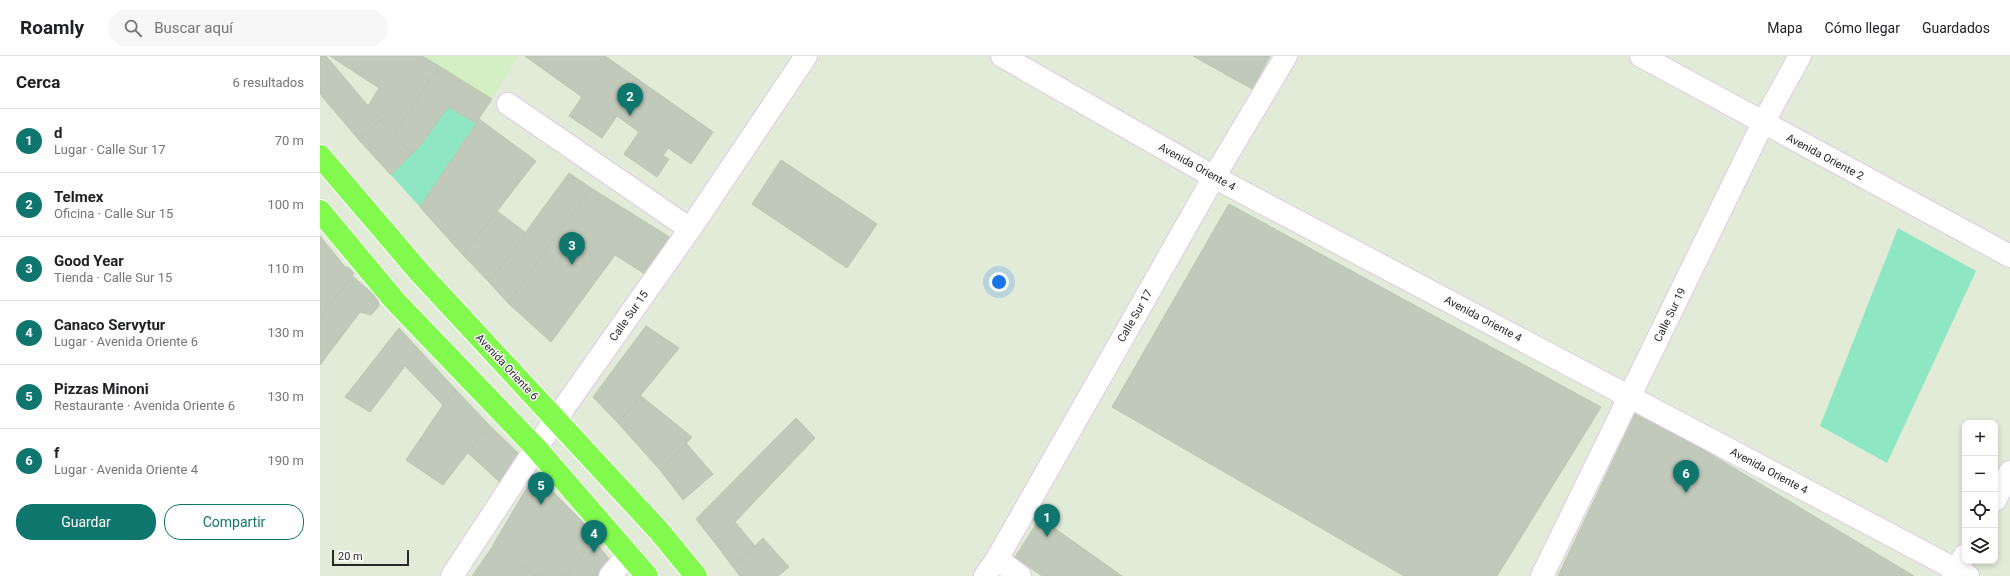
<!DOCTYPE html>
<html lang="es">
<head>
<meta charset="utf-8">
<style>
	:root { --surface:#fff; --page:#f6f6f6; --text:#202124; --muted:#757577; --line:#e0e0e0; --accent:#0f766e }
	body { margin:0; font-family:Roboto,sans-serif; background:var(--page); color:var(--text) }
	.controls { position:absolute; right:12px; bottom:12px; display:grid; overflow:hidden; border-radius:8px; box-shadow:0 2px 6px #0003 }
	.controls button { width:36px; height:36px; display:grid; place-items:center; padding:0; border:0; border-bottom:1px solid var(--line); background:var(--surface); color:var(--text); font:20px sans-serif }
	.scale { position:absolute; left:12px; bottom:10px; width:77px; box-sizing:border-box; padding-left:4px; border:2px solid #272727; border-top:0; font-size:11px; line-height:14px; white-space:nowrap; color:#272727; -webkit-text-stroke:3px #fff; paint-order:stroke }
	.you { position:absolute; left:679px; top:226px; width:14px; height:14px; margin:-10px; border:3px solid #fff; border-radius:50%; background:#1a73e8; box-shadow:0 0 0 6px #1a73e833 }
	.badge { display:grid; place-items:center; width:26px; height:26px; border-radius:50%; background:var(--accent); color:#fff; font-size:13px; font-weight:700 }
	.pin { position:absolute; translate:-50% -33px; filter:drop-shadow(0 1px 2px #0008) }
	.pin::after { content:''; position:absolute; top:21px; width:14px; height:12px; background:inherit; clip-path:polygon(0 0,100% 0,50% 100%) }
	.list { margin:0; padding:0; list-style:none }
	h2 { display:flex; justify-content:space-between; align-items:center; height:52px; margin:0; padding:0 16px; font-size:17px }
	h2 small { font-size:13px; font-weight:400; color:var(--muted) }
	.list li { display:grid; grid-template-columns:26px 1fr auto; gap:12px; align-items:center; box-sizing:border-box; height:64px; padding:0 16px; border-top:1px solid var(--line) }
	.list b { display:block; font-size:15px; white-space:nowrap }
	.list p { margin:0; font-size:13px; white-space:nowrap; color:var(--muted) }
	.list em { font-size:13px; font-style:normal; color:var(--muted) }
	.actions { display:flex; gap:8px; padding:12px 16px }
	.actions a { flex:1; padding:9px 0; border:1px solid var(--accent); border-radius:16px; text-align:center; font-size:14px; color:var(--accent) }
	.actions .main { background:var(--accent); color:#fff }
	.icon { flex:none; width:22px; height:22px; fill:none; stroke:currentColor; stroke-width:2; stroke-linecap:round; stroke-linejoin:round }
	.map { position:relative; flex:none; width:1690px; height:520px; overflow:hidden }
	header { display:flex; align-items:center; gap:24px; box-sizing:border-box; height:56px; padding:0 20px; background:var(--surface); border-bottom:1px solid var(--line) }
	header strong { font-size:19px }
	nav { display:flex; gap:22px; margin-inline-start:auto; font-size:14px }
	.search { width:280px; height:36px; background:var(--page); display:flex; align-items:center; gap:10px; box-sizing:border-box; padding:0 14px; border-radius:22px; color:var(--muted); font-size:15px }
	main { display:flex }
	aside { flex:1; background:var(--surface) }
	.map>svg:first-child { display:block }
	.education { fill:#d5efc4 }
	.green { fill:#8ee7c2 }
	.building { fill:#c1c9ba; stroke:#bac6b1 }
	.lines { fill:none; stroke-linecap:round; stroke-linejoin:round }
	.minor-casing { stroke:#dccce2; stroke-width:24 }
	.tertiary-casing { stroke:#dccce2; stroke-width:24 }
	.primary-casing { stroke:#fff; stroke-width:24 }
	.minor { stroke:#fff; stroke-width:22 }
	.tertiary { stroke:#fff; stroke-width:22 }
	.primary { stroke:#82fa4d; stroke-width:22 }
	.labels { text-anchor:middle; dominant-baseline:central; stroke-width:3; stroke-linejoin:round; paint-order:stroke }
	.street-label { font-size:11px; fill:#272727; stroke:#fff }
</style>
</head>
<body>
<header>
<strong>Roamly</strong>
<div class="search"><svg class="icon" aria-label="search" viewBox="0 0 24 24"><circle cx="10" cy="10" r="6"/><path d="M15 15l6 6"/></svg>Buscar aquí</div>
<nav><a>Mapa</a><a>Cómo llegar</a><a>Guardados</a></nav>
</header>
<main>
<aside>
<h2>Cerca<small>6 resultados</small></h2>
<ul class="list">
<li><span class="badge">1</span><div><b>d</b><p>Lugar · Calle Sur 17</p></div><em>70 m</em></li>
<li><span class="badge">2</span><div><b>Telmex</b><p>Oficina · Calle Sur 15</p></div><em>100 m</em></li>
<li><span class="badge">3</span><div><b>Good Year</b><p>Tienda · Calle Sur 15</p></div><em>110 m</em></li>
<li><span class="badge">4</span><div><b>Canaco Servytur</b><p>Lugar · Avenida Oriente 6</p></div><em>130 m</em></li>
<li><span class="badge">5</span><div><b>Pizzas Minoni</b><p>Restaurante · Avenida Oriente 6</p></div><em>130 m</em></li>
<li><span class="badge">6</span><div><b>f</b><p>Lugar · Avenida Oriente 4</p></div><em>190 m</em></li>
</ul>
<div class="actions"><a class="main">Guardar</a><a>Compartir</a></div>
</aside>
<div class="map">
<svg width="1690" height="520" viewBox="0 0 1690 520">
	<rect width="100%" height="100%" fill="#e1ebd7"/>
	<!-- education -->
	<polygon class="education" points="102,0 198,0 172,43"/>
	<!-- green -->
	<g class="green">
		<polygon points="128,51 156,67 100,151 71,119 101,89"/>
		<polygon points="1578,172 1656,215 1567,407 1500,370"/>
	</g>
	<!-- building -->
	<g class="building">
		<polygon points="0,0 6,0 60,64 39,84 0,38"/>
		<polygon points="10,0 102,0 119,10 74,79 48,50 59,32"/>
		<polygon points="205,0 285,0 393,76 371,108 348,92 343,100 349,103 337,121 304,98 319,76 297,60 282,82 249,60 262,41"/>
		<polygon points="873,0 950,0 932,33"/>
		<polygon points="119,10 172,43 156,67 128,51 101,89 92,98 74,79"/>
		<polygon points="159,63 216,105 143,199 100,151"/>
		<polygon points="60,64 92,98 71,119 39,84"/>
		<polygon points="461,104 557,168 527,212 432,148"/>
		<polygon points="249,117 271,132 188,247 169,226"/>
		<polygon points="271,132 351,182 325,218 295,199 231,286 188,247"/>
		<polygon points="909,148 1281,351 1177,520 1084,520 792,351"/>
		<polygon points="177,155 206,177 169,226 143,199"/>
		<polygon points="0,180 25,211 29,212 34,217 0,262"/>
		<polygon points="32,220 58,242 59,250 51,259 40,256 0,309 0,262"/>
		<polygon points="326,270 359,292 298,367 273,341"/>
		<polygon points="79,272 136,334 123,349 85,310 50,356 25,341"/>
		<polygon points="136,334 169,369 123,429 86,404 123,349"/>
		<polygon points="321,340 372,381 341,415 298,367"/>
		<polygon points="1317,354 1594,520 1238,520"/>
		<polygon points="476,362 495,382 395,487 376,463"/>
		<polygon points="169,369 200,399 182,428 148,397"/>
		<polygon points="366,387 393,418 363,444 341,415"/>
		<polygon points="215,418 277,480 246,520 217,520 173,489"/>
		<polygon points="720,462 802,520 722,520 695,501"/>
		<polygon points="415,466 435,490 413,511 395,487"/>
		<polygon points="443,482 469,511 458,520 420,520 413,511"/>
		<polygon points="274,484 295,511 287,520 246,520"/>
		<polygon points="173,490 216,520 152,520"/>
	</g>
	<g class="lines">
		<defs>
			<g id="minor">
				<polyline points="682,0 894,121 1648,520"/>
				<polyline points="1321,0 1690,200"/>
				<polyline points="188,48 370,173"/>
				<polyline points="216,392 236,363"/>
				<polyline points="1675,444 1690,416"/>
				<polyline points="677,503 700,520"/>
				<polyline points="290,520 309,498"/>
				<polyline points="665,520 677,503 894,121 966,0"/>
				<polyline points="1222,520 1443,67 1480,0"/>
				<polyline points="1633,520 1645,499"/>
			</g>
			<g id="tertiary">
				<polyline points="236,363 370,173 486,0"/>
				<polyline points="132,520 216,392"/>
			</g>
			<g id="primary">
				<polyline points="0,100 100,217 339,475 376,520"/>
				<polyline points="0,155 75,245 216,392 327,520"/>
			</g>
		</defs>
		<!-- minor casing -->
		<use href="#minor" class="minor-casing"/>
		<!-- tertiary casing -->
		<use href="#tertiary" class="tertiary-casing"/>
		<!-- primary casing -->
		<use href="#primary" class="primary-casing"/>
		<!-- minor -->
		<use href="#minor" class="minor"/>
		<!-- tertiary -->
		<use href="#tertiary" class="tertiary"/>
		<!-- primary -->
		<use href="#primary" class="primary"/>
	</g>
	<g class="labels">
		<!-- street labels -->
		<g class="street-label">
			<text transform="translate(1505 101) rotate(28)">Avenida Oriente 2</text>
			<text transform="translate(877 111) rotate(29)">Avenida Oriente 4</text>
			<text transform="translate(1350 259) rotate(-64)">Calle Sur 19</text>
			<text transform="translate(309 260) rotate(-55)">Calle Sur 15</text>
			<text transform="translate(815 260) rotate(-60)">Calle Sur 17</text>
			<text transform="translate(1163 263) rotate(28)">Avenida Oriente 4</text>
			<text transform="translate(187 311) rotate(47)">Avenida Oriente 6</text>
			<text transform="translate(1449 415) rotate(28)">Avenida Oriente 4</text>
		</g>
	</g>
</svg>
<div class="controls">
<button>+</button>
<button>−</button>
<button><svg class="icon" aria-label="locate" viewBox="0 0 24 24"><circle cx="12" cy="12" r="6"/><path d="M12 2v4M12 18v4M2 12h4M18 12h4"/></svg></button>
<button><svg class="icon" aria-label="layers" viewBox="0 0 24 24"><path d="M12 4l9 5-9 5-9-5zM3 14l9 5 9-5"/></svg></button>
</div>
<div class="scale">20 m</div>
<div class="you"></div>
<div class="pin badge" style="left:727px;top:481px">1</div>
<div class="pin badge" style="left:310px;top:60px">2</div>
<div class="pin badge" style="left:252px;top:209px">3</div>
<div class="pin badge" style="left:274px;top:497px">4</div>
<div class="pin badge" style="left:221px;top:449px">5</div>
<div class="pin badge" style="left:1366px;top:437px">6</div>
</div>
</main>
</body>
</html>
